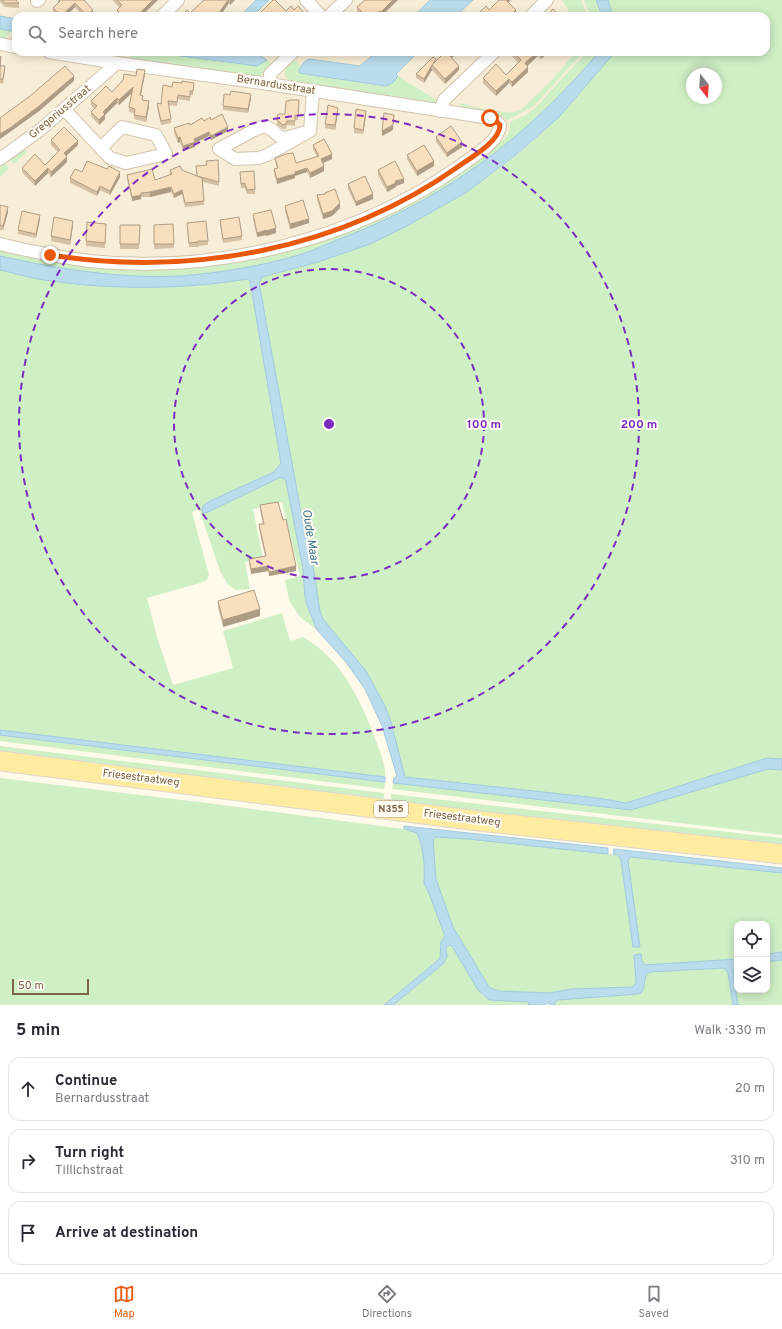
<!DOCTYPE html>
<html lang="en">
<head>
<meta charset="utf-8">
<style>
	:root { --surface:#fff; --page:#f2f2f3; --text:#2b2b33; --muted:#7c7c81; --line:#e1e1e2; --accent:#ea580c }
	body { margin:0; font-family:Overpass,sans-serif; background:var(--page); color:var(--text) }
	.controls { position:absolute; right:12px; bottom:12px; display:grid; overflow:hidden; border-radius:8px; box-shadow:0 2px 10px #0003 }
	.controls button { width:36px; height:36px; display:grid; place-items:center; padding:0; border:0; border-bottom:1px solid var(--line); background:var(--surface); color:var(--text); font:20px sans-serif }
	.compass { position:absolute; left:686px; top:68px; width:36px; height:36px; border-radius:50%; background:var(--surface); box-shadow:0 2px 10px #0003; rotate:163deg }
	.scale { position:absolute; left:12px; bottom:10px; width:77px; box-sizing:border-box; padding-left:4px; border:2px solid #7e6548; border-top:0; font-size:11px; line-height:14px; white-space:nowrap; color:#7e6548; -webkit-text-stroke:3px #fffcf3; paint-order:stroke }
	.stop { position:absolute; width:12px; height:12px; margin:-9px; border:3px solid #ea580c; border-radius:50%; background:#fff }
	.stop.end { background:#ea580c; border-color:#fff; box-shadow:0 1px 4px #0008 }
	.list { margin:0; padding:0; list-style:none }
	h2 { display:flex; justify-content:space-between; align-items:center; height:52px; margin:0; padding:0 16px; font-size:17px }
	h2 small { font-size:13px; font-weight:400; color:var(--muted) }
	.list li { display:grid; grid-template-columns:26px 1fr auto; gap:12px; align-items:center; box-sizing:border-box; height:64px; margin:0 8px 8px; padding:0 8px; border:1px solid var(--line); border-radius:12px }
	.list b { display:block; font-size:15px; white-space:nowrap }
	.list p { margin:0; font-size:13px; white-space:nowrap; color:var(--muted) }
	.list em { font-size:13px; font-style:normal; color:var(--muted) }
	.icon { flex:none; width:22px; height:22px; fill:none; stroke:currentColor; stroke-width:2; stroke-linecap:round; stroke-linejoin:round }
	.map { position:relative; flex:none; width:782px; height:1005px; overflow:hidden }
	.search { position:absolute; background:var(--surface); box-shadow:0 2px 10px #0003; left:12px; right:12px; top:12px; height:44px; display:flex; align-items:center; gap:10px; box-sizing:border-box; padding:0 14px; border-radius:12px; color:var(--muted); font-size:15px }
	.sheet { height:268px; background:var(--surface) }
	nav { display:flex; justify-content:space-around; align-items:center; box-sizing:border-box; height:56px; border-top:1px solid var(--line); background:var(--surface); font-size:11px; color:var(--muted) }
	nav a { display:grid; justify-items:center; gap:2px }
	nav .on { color:var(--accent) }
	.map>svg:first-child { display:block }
	.residential { fill:#f8eed7 }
	.green { fill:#cfefc5; fill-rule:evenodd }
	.water { fill:#bbdcec; stroke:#9fcadf }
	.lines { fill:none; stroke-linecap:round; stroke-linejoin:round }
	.street-casing { stroke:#d4c4ad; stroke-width:14 }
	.primary-casing { stroke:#ddd7cf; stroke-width:21 }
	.street { stroke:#fff; stroke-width:12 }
	.primary { stroke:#ffeca1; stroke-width:19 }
	.wall { fill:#d5c0a3 }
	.shaded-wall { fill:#ae9c85 }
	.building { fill:#f8dfbe; stroke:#ae9c85 }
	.route { stroke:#ea580c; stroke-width:5 }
	.ring { fill:none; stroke:#7b2cbf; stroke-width:2; stroke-dasharray:7 5 }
	.labels { text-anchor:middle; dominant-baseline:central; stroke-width:4; stroke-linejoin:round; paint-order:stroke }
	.shield { fill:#fffcf3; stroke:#a5927b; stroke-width:1 }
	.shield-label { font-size:10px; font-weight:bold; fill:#7e6548 }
	.street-label { font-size:11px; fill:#7e6548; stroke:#fffcf3 }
	.water-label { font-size:12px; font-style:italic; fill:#3f7794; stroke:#fffcf3 }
	.centre { fill:#7b2cbf; stroke:#fffcf3; stroke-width:2 }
	.ring-label { font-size:12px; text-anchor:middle; font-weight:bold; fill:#7b2cbf; stroke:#fffcf3; stroke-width:4; stroke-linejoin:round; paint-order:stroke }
</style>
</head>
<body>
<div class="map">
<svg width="782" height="1005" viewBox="0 0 782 1005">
	<rect width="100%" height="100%" fill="#fffaea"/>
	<!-- residential -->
	<polygon class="residential" points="0,0 602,0 605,16 16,16 16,52 610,52 612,69 377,244 236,277 0,264"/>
	<!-- green -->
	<g class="green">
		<polygon points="562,0 581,0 587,16 572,16"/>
		<polygon points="584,0 596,0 602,16 591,16"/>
		<path d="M608,0H782V759L767,758L626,803L598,798L404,777L391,722L385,706L366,671L323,619L320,611L311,553L302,518L259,283L262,277L318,262L370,244L405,227L467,192L517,155L559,117L615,52H766V16H613ZM692,74H716V98H692Z"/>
		<polygon points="0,29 11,31 2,42 0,41"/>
		<polygon points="70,52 129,52 123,59"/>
		<polygon points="136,52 151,52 257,66 267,60 271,64 260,77 127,60"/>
		<path d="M576,52H583L534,106L510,119L507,120C494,110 468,119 459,103C473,106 510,117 521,110L550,82Z"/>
		<path d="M587,52H599C526,139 443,200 337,240C325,245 312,251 299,255C261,266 220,273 180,276C120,279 59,269 0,256V250L42,260L73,265L118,269H155L191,267L224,264L256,258L302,246L494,147C504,139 511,136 510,122L526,115L535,108Z"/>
		<polygon points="294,60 301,66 299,70 305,74 374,85 396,80 398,76 438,101 434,104 295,85 294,82 288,80 284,74 286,67"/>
		<polygon points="23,149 27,152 14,164 9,159"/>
		<polygon points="4,162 9,168 0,177 0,165"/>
		<path d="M0,270C15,273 29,278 44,280C112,290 180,290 247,279L250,281L281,463L274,472L210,501L208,512L279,478H283L286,481L303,569L305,597L317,630L299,616L289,600L285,580L300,576L282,502L253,509L263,558L245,562L250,589L236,590L228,585L220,571L199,509L192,512L209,575L207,580L200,583L147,598L157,637L173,685L233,668L223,631L282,613L290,641L303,637C342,659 361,701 376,741C380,752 386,765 385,777L0,730Z"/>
		<polygon points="0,735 385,782 384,789 0,741"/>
		<polygon points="0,746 384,793 384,797 380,800 0,756"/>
		<polygon points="768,769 782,770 782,835 392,789 393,783 631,810"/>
		<polygon points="0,778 207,803 404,829 417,833 423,853 425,872 425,886 428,891 445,934 440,958 384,1005 0,1005"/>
		<polygon points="391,794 782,838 782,848 393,803 391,798"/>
		<polygon points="436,837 468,839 618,855 621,860 633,946 628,861 630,857 782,873 782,952 767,954 767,924 737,924 737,959 645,965 642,961 641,954 634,955 636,981 635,984 632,987 571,989 549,993 498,991 489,987 453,928 436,879 433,840"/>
		<polygon points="450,945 452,946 482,995 489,1000 528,1002 529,1005 393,1005 443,964 447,954 447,947"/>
		<polygon points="782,960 782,1005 738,1005 733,972 734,968 737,968 737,990 767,990 767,962"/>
		<polygon points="724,968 728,973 733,1005 554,1005 555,1002 558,1000 641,993 643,990 646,975 650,972"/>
	</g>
	<!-- water -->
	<g class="water">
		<polygon points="256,0 269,0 253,16 240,16"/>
		<polygon points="430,0 473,0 456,16 414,16"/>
		<polygon points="596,0 608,0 613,16 602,16"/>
		<polygon points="0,16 16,19 16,32 0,29"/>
		<polygon points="151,52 249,52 256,53 267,60 257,66"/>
		<path d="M376,52H418L396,74L398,76C395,81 392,84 386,86L305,74L300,73L299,70L304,62L309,59L360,66Z"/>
		<path d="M599,52H615L559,117L517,154L467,192L405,227L370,244L318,262L262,277L259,283L302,518L311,553L320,611L323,619L366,671L385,706L391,722L405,777L598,798L626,803L767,758L782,759V770L768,769L631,810L393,783L394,778L397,776L382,726L365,689L345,661L317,630L307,605L305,597L303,569L286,481L283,478H279L208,512L203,513L202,510L203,506L210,501L274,472L281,463L250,281L247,279C180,290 112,290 44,280C29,278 15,273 0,270V256C59,269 120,279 180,276C220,273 261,266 299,255C312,251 325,245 337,240C443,200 526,139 599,52Z"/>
		<polygon points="0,730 385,777 385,782 0,735"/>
		<path d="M404,826L608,848V854L468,839L436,837L433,840L436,879L453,927L489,987L498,991L549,993L571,989L632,987L635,984L636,981L634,955L641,954L642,961L645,965L737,959V968H734L733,972L738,1005H733L728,973L724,968L650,972L646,975L643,990L641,993L638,994L558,1000L555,1002L554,1005H550L548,1003L543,1005H529L528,1002L489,1000L478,990L452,946L450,945L446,947L447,957L443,964L393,1005H384L437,961L440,958L441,942L445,936L428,891L424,884C425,867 424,849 417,833L404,829Z"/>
		<polygon points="614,849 782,868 782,873 630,857 628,861 640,947 633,947 621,860 618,855 613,854"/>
		<polygon points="782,952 782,960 767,962 767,954"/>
	</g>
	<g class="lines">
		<defs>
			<g id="street">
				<polyline points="306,0 321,16"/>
				<polyline points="37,1 39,0"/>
				<polyline points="162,16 178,0"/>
				<polyline points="329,16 346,0"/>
				<polyline points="531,16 547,0"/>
				<polyline points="0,44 16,47"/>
				<polyline points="269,84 270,74 293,52"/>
				<polyline points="65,110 110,158 126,163 166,154 156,135 122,127 101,148"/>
				<polyline points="440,111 444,100 494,52"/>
				<polyline points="310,131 285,138 279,136 272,130 265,126 256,129 219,149 235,159 259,158 267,155 310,131 313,91"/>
				<polyline points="0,159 40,130 117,63"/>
				<path d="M0,244C29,251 59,257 89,261C214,274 353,241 457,168C469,159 500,142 500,125L496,121L490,118L269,84L117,63L49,52"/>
			</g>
			<polyline id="primary" points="0,761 479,821 782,854"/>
		</defs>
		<!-- street casing -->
		<use href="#street" class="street-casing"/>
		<!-- primary casing -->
		<use href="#primary" class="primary-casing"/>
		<!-- street -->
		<use href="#street" class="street"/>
		<!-- primary -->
		<use href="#primary" class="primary"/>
	</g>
	<!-- wall -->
	<g class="wall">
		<polygon points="0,0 16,0 19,3 19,8 5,7 0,2"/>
		<polygon points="58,0 86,0 85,1 93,14 91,16 83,16 75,7 66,16 56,16 53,12 53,8 58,3"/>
		<polygon points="112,0 158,0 141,16 119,16 117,15 117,10 120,8"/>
		<polygon points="204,0 235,0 230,5 229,3 220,16 181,16 190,13"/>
		<polygon points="398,0 381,16 361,16 357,12 357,7"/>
		<polygon points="294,10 306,16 261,16 261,12 286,11"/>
		<polygon points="327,52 334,52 330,56"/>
		<polygon points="442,52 458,52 452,58 459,70 445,84 432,70 424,83 416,78 416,74 436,61 443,55 442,53"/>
		<polygon points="470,52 478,52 474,56"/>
		<polygon points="511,52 548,52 541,59 538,56 527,66 528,72 512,87 509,83 496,96 483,83 483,78 506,75 518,63 511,55"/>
		<polygon points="0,56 1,61 1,66 5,71 3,84 0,83"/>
		<polygon points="145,74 140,95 143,100 149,106 146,122 134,119 134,113 129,112 129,107 132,93 119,105 117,103 105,115 105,119 99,125 91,116 91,112 94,108 91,105 91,101 112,92 136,76"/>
		<polygon points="172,87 194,87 193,95 190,95 190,101 178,99 177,106 168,105 171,119 171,123 161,125 157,107 157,103 161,104"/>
		<polygon points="251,98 248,113 223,110 223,106"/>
		<polygon points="299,100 298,120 295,120 295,126 287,125 286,129 283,129 277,125 278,114 285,114"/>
		<polygon points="338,112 335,130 325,128 325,124"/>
		<polygon points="366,116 363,134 354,133 354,128"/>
		<polygon points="211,120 228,131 211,140 209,136 195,143 195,147 183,151 180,142 178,143 174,133 174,128 204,121"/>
		<polygon points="436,137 462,147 447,157 436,142"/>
		<polygon points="51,140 78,145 66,156 67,162 51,177 48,173 35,186 22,172 22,168 45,165 58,152 51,145"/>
		<polygon points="313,145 332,159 322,163 324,171 310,178 307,172 295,176 295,178 277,184 274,174 274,169 277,168 275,162 275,158 296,163 317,157 313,149"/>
		<polygon points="407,155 434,166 417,176 407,159"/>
		<polygon points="196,166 219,182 219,186 203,182 204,205 185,207 182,194 174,198 171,192 150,197 141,197 141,199 132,201 127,179 127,175 155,180 170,175 170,170 182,170 197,176"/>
		<polygon points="378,170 404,183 396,186 396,187 387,192 378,175"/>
		<polygon points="82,172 120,177 110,195 100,190 97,196 70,183 70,178"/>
		<polygon points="240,172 255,189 255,194 247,194 245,188 241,188"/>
		<polygon points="348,184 373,199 356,206 348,189"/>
		<polygon points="325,194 340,208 332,216 323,219 317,200 317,195"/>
		<polygon points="0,205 8,212 3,230 0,230"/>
		<polygon points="285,206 309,223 290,229 285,211"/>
		<polygon points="253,214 276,233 266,236 266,235 257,237 253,219"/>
		<polygon points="40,219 36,238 18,234 18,230"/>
		<polygon points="220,220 242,236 242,240 223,243 220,224"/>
		<polygon points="187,223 208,241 208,245 198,246 198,247 189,247"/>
		<polygon points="173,224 174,248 154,249 154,225"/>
		<polygon points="73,225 70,245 51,241 51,236"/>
		<polygon points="120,225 140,225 139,249 120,249"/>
		<polygon points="106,229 105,248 86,246 86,241"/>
		<polygon points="260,505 296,571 269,576 268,571 251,574 249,564 249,559 265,556 259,529 259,524 263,524 260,510"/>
		<polygon points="218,601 260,616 223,627 218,608"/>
	</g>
	<!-- shaded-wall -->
	<g class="shaded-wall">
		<polygon points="153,0 158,0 141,16 137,16"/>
		<polygon points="228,0 229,0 229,3 220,16 217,16"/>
		<polygon points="230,0 235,0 230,5"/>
		<polygon points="393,0 398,0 381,16 381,12"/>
		<polygon points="506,0 511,0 506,5"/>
		<polygon points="75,3 75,7 66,16 61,16"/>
		<polygon points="93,10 93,14 91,16 87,16"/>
		<polygon points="516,10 516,15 515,16 510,16"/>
		<polygon points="380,11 380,16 376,16 376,14"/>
		<polygon points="330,52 334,52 330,56"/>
		<polygon points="453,52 458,52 449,60 449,55"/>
		<polygon points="474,52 478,52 474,56"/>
		<polygon points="537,52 538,52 538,56 525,68 525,63"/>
		<polygon points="544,52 548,52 541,59 541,55"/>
		<polygon points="432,65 432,70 424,83 424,79"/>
		<polygon points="459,66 459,70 445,84 445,79"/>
		<polygon points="528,67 528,72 512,87 512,82"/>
		<polygon points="145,70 145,74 140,100 140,95"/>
		<polygon points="74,76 74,81 38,112 10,132 0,139 0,134"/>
		<polygon points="509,79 509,83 496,96 496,91"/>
		<polygon points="133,87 133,92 119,105 119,100"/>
		<polygon points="251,94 251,98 248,113 248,109"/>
		<polygon points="117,98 117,103 105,115 105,119 99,125 99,120 103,112"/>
		<polygon points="149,101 149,106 146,122 146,117"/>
		<polygon points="338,108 338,112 335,130 335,125"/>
		<polygon points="366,111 366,116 363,134 363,130"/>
		<polygon points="394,115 393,130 382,136 382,131"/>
		<polygon points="228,127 228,131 211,140 211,136"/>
		<polygon points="209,132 209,136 195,143 195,147 183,151 183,146 194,139"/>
		<polygon points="180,137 180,142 178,143 178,138"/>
		<polygon points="78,141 78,145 64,158 64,153"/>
		<polygon points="462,142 462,147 447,157 447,153"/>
		<polygon points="332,154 332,159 321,164 321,159"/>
		<polygon points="67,157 67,162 51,177 51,172"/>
		<polygon points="434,161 434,166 417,176 417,171"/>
		<polygon points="324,166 324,171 310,178 310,173"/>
		<polygon points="48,168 48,173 35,186 35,181"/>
		<polygon points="307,168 307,172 295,176 295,178 277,184 277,179 295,172"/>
		<polygon points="120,172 120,177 110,195 110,191"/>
		<polygon points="404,179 404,183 396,186 396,187 387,192 387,187 395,181"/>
		<polygon points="100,186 100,190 97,196 97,192"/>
		<polygon points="171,187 171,192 150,197 150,192"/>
		<polygon points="182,190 182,194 174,198 174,194"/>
		<polygon points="373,194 373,199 356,206 356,202"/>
		<polygon points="141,195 141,199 132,201 132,197"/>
		<polygon points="340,203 340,208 332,216 323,219 323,214"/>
		<polygon points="8,207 8,212 3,230 3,226"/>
		<polygon points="40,215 40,219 36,238 36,234"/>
		<polygon points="309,219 309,223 290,229 290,224"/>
		<polygon points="73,221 73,225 70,245 70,240"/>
		<polygon points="276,228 276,233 266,236 266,231"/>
		<polygon points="266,230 266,235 257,237 257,233"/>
		<polygon points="268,566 268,571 251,574 251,569"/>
		<polygon points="296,566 296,571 269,576 269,572"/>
		<polygon points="260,609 260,616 223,627 223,620"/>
	</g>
	<!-- building -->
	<g class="building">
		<polygon points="2,0 16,0 19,3 5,3"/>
		<polygon points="59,0 84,0 93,10 87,16 75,3 61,16 53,8 60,1"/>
		<polygon points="117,0 153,0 137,16 123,16 117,10 122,5"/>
		<polygon points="204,0 228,0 217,16 208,16 206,14 204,16 181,16 187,10 190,13"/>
		<polygon points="273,0 275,0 286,11 291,6 294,10 298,6 306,15 305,16 264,16 261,12"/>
		<polygon points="365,0 393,0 381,12 380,11 376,14 375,13 371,16 366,16 357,7"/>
		<polygon points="499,0 506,0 516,10 510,16 495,16 492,14 490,16 476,16 486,6 489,10"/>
		<polygon points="553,9 560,16 546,16"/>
		<polygon points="445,52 453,52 449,55 459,66 445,79 432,65 424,79 416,74 433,57 436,59 432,65"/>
		<polygon points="513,52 537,52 525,63 528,67 512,82 509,79 496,91 483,78 496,64 506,75 521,60"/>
		<polygon points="538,52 544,52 541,55"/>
		<polygon points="0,56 1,57 0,66 5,66 3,79 0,79"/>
		<polygon points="65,66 74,76 38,107 10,128 0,134 0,118 30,96"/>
		<polygon points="137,69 145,70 140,95 143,96 142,100 149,101 146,117 134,115 135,109 129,107 133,87 119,100 117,98 103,112 105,114 99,120 91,112 97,106 91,101 106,86 112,92 123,80 124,74 136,76"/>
		<polygon points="182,81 194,83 193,91 190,91 190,97 178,95 177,102 168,101 171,119 161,121 157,103 161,104 163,85 172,87 173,82 182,83"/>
		<polygon points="231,91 251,94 248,109 223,106 224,94 230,95"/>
		<polygon points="289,100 299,100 298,116 295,115 295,121 287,121 286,124 283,125 277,120 278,114 285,114 286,101 289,101"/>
		<polygon points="328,105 338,108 335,125 325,124"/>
		<polygon points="356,109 366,111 363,130 354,128"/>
		<polygon points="384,113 394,115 393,125 382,131"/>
		<polygon points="222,114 228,127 211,136 209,132 194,139 195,142 183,146 180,137 178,138 174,128 189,123 190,125 202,118 204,121 210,117 211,120"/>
		<polygon points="451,126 462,142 447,153 436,137"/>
		<polygon points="64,127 78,141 64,153 67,157 51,172 48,168 35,181 22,168 35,154 45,165 60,150 51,140"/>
		<polygon points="324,139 332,154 321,159 324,166 310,173 307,168 295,172 295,174 277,179 274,169 278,168 275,158 286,154 293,153 296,163 319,156 313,145"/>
		<polygon points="424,145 434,161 417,171 407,155"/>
		<polygon points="218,160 219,182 197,176 196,166 207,165 206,161"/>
		<polygon points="87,161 107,169 109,166 120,172 110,191 100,186 97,192 70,178 75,169 82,172"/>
		<polygon points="395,161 404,179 395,181 396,183 387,187 378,170"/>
		<polygon points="180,166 182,170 202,178 204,201 185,203 182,190 174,194 171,187 150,192 141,193 141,195 132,197 127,175 152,169 155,180 172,174 170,170"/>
		<polygon points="254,171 255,189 247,190 245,183 241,184 240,172"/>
		<polygon points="365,176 373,194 356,202 348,184"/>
		<polygon points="335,189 340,203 332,211 323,214 317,195 325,194 325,193"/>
		<polygon points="303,200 309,219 290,224 285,206"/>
		<polygon points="0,205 8,207 3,226 0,225"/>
		<polygon points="271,210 276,228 266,231 266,230 257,233 253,214"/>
		<polygon points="22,211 40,215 36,234 18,230"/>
		<polygon points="54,217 73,221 70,240 51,236"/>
		<polygon points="239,217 242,236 223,239 220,220"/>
		<polygon points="206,221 208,241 198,241 198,242 189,243 187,223"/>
		<polygon points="87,222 106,224 105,243 86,241"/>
		<polygon points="173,224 174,244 154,244 154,225"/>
		<polygon points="120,225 140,225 139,244 120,244"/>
		<polygon points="278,502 283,520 286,519 296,566 269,572 268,566 251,569 249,559 266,556 259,524 264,524 260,505"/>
		<polygon points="254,590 260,609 223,620 218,601"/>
	</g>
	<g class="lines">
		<!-- route -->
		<path class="route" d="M50,255C191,277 341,250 459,166C472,157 500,141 500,125L496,121L490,118"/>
	</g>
	<!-- distance rings -->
	<g class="ring">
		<circle cx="329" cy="424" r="155"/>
		<circle cx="329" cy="424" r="310"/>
	</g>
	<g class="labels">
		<!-- shield labels -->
		<rect class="shield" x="374" y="801" width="34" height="16" rx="3"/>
		<g class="shield-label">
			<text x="391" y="809">N355</text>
		</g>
		<!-- street labels -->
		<g class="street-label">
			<text transform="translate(276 85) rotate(9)">Bernardusstraat</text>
			<text transform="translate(60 112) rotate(-40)">Gregoriusstraat</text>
			<text transform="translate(141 778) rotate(7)">Friesestraatweg</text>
			<text transform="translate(462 818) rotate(7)">Friesestraatweg</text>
		</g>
		<!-- water labels -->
		<g class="water-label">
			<text transform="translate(310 537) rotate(81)">Oude Maar</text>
		</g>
	</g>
	<circle cx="329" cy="424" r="6" class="centre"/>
	<g class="ring-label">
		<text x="484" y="428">100 m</text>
		<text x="639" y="428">200 m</text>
	</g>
</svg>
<div class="controls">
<button><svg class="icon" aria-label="locate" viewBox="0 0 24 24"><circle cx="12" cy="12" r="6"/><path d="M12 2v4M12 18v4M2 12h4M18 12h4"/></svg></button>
<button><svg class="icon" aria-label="layers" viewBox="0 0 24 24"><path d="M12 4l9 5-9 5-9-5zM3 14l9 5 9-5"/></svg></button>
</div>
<svg class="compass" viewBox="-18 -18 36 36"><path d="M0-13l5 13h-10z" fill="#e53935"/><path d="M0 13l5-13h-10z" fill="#7c7c81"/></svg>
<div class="scale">50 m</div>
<div class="stop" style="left:490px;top:118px"></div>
<div class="stop end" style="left:50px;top:255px"></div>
<div class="search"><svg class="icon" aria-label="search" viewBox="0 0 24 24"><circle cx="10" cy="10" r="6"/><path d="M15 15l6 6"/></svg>Search here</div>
</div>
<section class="sheet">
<h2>5 min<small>Walk · 330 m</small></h2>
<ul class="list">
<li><svg class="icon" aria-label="ahead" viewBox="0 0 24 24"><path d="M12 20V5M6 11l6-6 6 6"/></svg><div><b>Continue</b><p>Bernardusstraat</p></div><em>20 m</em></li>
<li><svg class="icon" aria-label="right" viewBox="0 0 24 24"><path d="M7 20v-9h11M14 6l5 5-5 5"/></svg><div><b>Turn right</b><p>Tillichstraat</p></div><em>310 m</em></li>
<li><svg class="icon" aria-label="arrive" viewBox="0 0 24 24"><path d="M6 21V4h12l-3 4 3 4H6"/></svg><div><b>Arrive at destination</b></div></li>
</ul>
</section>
<nav>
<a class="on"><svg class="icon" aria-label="map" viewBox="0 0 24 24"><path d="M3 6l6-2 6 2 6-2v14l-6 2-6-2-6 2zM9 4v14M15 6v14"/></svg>Map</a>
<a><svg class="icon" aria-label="directions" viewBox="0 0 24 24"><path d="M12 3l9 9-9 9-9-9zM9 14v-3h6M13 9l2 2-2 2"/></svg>Directions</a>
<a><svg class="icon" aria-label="saved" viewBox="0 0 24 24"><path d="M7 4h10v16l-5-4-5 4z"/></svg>Saved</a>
</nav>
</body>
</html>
